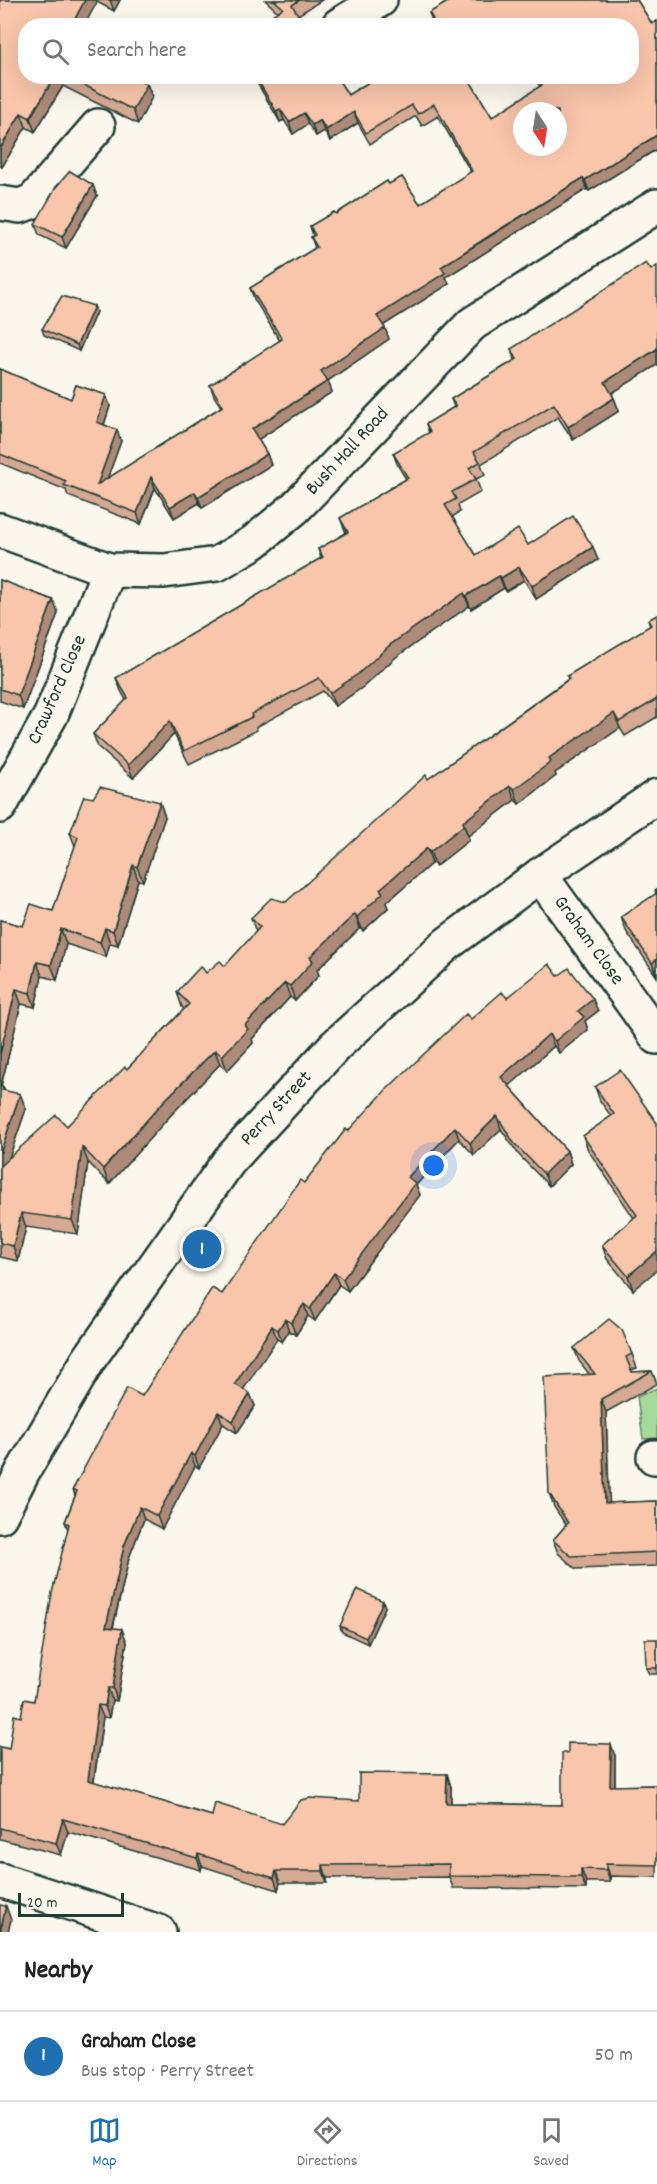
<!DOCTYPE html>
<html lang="en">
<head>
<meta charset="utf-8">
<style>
	:root { --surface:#fff; --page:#f6f6f6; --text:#222; --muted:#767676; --line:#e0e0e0; --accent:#1f6fb2 }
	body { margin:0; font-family:Dekko,sans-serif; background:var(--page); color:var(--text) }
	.compass { position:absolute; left:513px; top:102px; width:54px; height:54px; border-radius:50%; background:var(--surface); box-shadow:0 6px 24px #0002; rotate:168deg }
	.scale { position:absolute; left:18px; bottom:15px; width:106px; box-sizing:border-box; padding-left:6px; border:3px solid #1f3d34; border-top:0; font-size:16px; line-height:21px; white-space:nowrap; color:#1f3d34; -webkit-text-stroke:4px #fbf7ec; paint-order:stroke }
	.you { position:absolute; left:434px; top:1166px; width:21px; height:21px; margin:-15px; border:4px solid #fff; border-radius:50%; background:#1a73e8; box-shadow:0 0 0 9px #1a73e833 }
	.badge { display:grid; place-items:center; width:39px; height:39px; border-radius:50%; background:var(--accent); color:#fff; font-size:20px; font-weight:700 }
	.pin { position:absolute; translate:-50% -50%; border:3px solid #fff; box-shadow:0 2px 6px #0006 }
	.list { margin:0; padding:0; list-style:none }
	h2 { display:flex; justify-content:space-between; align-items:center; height:78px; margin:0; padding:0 24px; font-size:26px }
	h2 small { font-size:20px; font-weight:400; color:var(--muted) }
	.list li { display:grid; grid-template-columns:39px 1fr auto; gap:18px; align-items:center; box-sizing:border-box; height:90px; padding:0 24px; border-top:2px solid var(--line) }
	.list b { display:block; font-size:22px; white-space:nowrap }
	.list p { margin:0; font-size:20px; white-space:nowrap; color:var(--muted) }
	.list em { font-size:20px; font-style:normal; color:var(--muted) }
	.icon { flex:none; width:33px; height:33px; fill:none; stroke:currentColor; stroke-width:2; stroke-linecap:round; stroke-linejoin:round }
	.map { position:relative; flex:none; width:657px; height:1932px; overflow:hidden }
	.search { position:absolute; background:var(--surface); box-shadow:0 6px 24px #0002; left:18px; right:18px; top:18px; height:66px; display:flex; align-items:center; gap:15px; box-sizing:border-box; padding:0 21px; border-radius:24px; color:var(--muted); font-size:22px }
	.sheet { height:168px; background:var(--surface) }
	nav { display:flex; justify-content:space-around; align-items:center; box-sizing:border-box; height:84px; border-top:2px solid var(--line); background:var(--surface); font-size:16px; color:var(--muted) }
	nav a { display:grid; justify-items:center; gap:3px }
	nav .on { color:var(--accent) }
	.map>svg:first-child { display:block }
	.green { fill:#a6d99a; stroke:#628b67; stroke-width:1.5 }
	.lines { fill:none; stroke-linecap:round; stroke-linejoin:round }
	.minor-casing { stroke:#1f3d34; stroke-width:38 }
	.minor { stroke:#fbf7ec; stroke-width:33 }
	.wall { fill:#d6a993; stroke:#1f3d34; stroke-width:1.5; fill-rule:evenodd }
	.shaded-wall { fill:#ae8a78; stroke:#1f3d34; stroke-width:1.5 }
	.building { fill:#f9c5ab; stroke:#1f3d34; stroke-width:1.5; fill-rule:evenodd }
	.labels { text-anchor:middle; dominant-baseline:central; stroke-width:6; stroke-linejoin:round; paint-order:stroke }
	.street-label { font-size:20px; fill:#1f3d34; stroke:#fbf7ec }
</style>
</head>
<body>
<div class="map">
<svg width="657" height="1932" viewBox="0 0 657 1932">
	<rect width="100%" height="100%" fill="#fbf7ec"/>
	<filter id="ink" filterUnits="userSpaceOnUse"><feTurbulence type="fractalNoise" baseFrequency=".0167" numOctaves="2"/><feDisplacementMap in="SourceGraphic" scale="12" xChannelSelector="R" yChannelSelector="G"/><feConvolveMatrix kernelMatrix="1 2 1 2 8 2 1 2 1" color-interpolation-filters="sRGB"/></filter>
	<g filter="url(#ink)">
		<!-- green -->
		<polygon class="green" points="657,1388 657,1438 643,1439 637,1397"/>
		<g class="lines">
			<defs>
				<g id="minor">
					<polyline points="339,25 380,0"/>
					<polyline points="0,203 20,206 33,201 98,126"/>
					<polyline points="0,530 109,570 164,571 217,564 254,542 295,508 472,324 657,206"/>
					<polyline points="0,806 51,715 109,570"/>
					<polyline points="540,875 657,1037"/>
					<polyline points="654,1457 657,1457"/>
					<polyline points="0,1516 23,1471 89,1359 229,1161 335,1046 447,944 540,875 657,796"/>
					<polyline points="0,1880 159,1932"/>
				</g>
			</defs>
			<!-- minor casing -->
			<use href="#minor" class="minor-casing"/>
			<!-- minor -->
			<use href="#minor" class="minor"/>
		</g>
		<!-- wall -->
		<g class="wall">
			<polygon points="0,0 120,0 114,11 97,2 26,76 132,76 147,84 152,97 138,124 63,86 35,132 26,127 2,167 0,166"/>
			<polygon points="265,0 322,0 298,15 278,12"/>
			<path d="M451,0H637L652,24L657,21V149L589,191L587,189L446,277L449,284L383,325L389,339L328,381L332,392L258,439L267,454L271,465L202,508L199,503L174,518L155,488L141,524L68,496L66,490L0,463V369L71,399L76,385L106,395L110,406L104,425L117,430L121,441L107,479L221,407L214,396L210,385L280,341L254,299L250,288L315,248L311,237L313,236L310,226L334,212L336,214L387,181L389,184L402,177L420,204L471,172L438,116L422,126L416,116L370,144L358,123L330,141L324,131L316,136L308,124L293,134L284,120L280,122L253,76H336L348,95L379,76H467L492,117L540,87L534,76H632V26H424L432,20L429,13ZM522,111H558V147H522Z"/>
			<polygon points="97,196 66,248 39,235 35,224"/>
			<polygon points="94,306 96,312 79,351 44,335 42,329"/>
			<polygon points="511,349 612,393 619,411 573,440 558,417 481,464 485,475 476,479 481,492 458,505 460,512 452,517 476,555 528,545 598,560 536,599 524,580 506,591 504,588 471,609 469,606 396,657 363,687 335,706 323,691 256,727 257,730 189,764 174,734 133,778 98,747 93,734 126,700 121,691 116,678 321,558 318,549 346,533 340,518 406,479 398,466 393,453 429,433 426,424 454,407 451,399 515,360"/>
			<polygon points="0,580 53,600 58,613 23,709 0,701"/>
			<polygon points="657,615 657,717 625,736 620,728 555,773 556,776 519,804 515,800 468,836 469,840 436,866 432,863 386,903 388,908 363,931 360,928 317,970 319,975 295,1001 290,997 252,1039 253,1043 227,1071 220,1064 169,1117 109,1184 88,1162 78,1234 26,1227 18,1261 0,1257 0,920 23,926 53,911 75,846 70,833 165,817 143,881 138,880 118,945 110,943 106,957 66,944 57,980 42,976 35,1007 21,1004 1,1086 3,1087 5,1091 20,1094 26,1109 9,1158 67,1126 127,1069 184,1009 182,1007 177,992 206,973 225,966 256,932 251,918 286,902 428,779 568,679 567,676 650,626 648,620"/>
			<polygon points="657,889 657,977 626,931 621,917 656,894 655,890"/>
			<polygon points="558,976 598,1011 585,1021 588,1030 559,1053 554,1046 509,1086 567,1151 571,1164 549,1186 519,1155 501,1129 474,1155 459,1139 416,1185 420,1195 348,1291 339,1285 315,1321 308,1316 296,1335 289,1331 282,1342 277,1339 243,1389 250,1394 255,1406 237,1433 223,1424 199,1468 195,1466 162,1529 144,1519 129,1558 113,1628 127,1642 117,1701 112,1700 109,1718 103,1717 94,1782 212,1816 282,1824 447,1774 451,1787 451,1803 562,1805 615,1756 615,1786 657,1785 657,1877 610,1876 610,1882 586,1882 586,1889 453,1888 449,1877 327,1878 327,1883 280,1883 278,1890 202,1866 201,1870 68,1832 61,1855 0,1839 0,1747 9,1749 21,1717 34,1701 68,1530 65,1522 75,1496 73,1489 142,1396 222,1294 304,1183 348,1131 471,1019 507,998"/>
			<polygon points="595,1087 657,1123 633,1290 607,1259 602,1245 634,1218 588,1150 583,1136 611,1116 600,1101"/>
			<polygon points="574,1348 632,1354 637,1368 631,1370 632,1372 652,1371 657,1384 606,1412 609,1503 657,1501 657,1566 576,1569 558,1553 553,1540 566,1525 554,1507 549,1493 590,1375 579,1361"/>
			<polygon points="385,1607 368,1644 342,1632 340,1626"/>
			<polygon points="657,1639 657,1674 649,1674 646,1668"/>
		</g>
		<!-- shaded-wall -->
		<g class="shaded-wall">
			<polygon points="85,0 96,0 97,2 84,26 71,26"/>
			<polygon points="110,0 120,0 114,11"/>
			<polygon points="55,76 59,76 63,86 35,132 30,118"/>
			<polygon points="147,84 152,97 138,124 133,110"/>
			<polygon points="280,109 284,120 280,122 276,111"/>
			<polygon points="354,112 358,123 330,141 326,130"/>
			<polygon points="21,113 26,127 2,167 0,161 0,149"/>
			<polygon points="304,113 308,124 293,134 289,122"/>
			<polygon points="320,120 324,131 316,136 312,125"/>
			<polygon points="657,135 657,149 589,191 585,180"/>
			<polygon points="583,178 587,189 446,277 449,284 381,327 377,316 441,267"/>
			<polygon points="93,185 97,196 66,248 62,237"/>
			<polygon points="94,306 96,312 79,351 77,345"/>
			<polygon points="385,328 389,339 326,382 321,371"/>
			<polygon points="657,349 657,365 609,395 605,382"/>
			<polygon points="328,381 332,392 256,441 252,429"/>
			<polygon points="106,395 110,406 101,433 97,422"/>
			<polygon points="614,398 619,411 573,440 568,427"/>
			<polygon points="117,430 121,441 101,496 97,485"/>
			<polygon points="267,454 271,465 202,508 198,497"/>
			<polygon points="151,477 155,488 141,524 137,513"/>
			<polygon points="195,492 199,503 174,518 170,507"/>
			<polygon points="593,547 598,560 536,599 532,586"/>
			<polygon points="519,567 524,580 506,591 501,578"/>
			<polygon points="499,576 504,588 471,609 466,596"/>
			<polygon points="464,593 469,606 396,657 363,687 335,706 330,693 391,644"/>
			<polygon points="53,600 58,613 23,709 18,695"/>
			<polygon points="614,713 620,728 555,773 556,776 519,804 514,789 549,758"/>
			<polygon points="170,721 174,734 133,778 128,765"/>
			<polygon points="510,786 515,800 468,836 463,822"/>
			<polygon points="160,802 165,817 143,881 137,867"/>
			<polygon points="464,825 469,840 436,866 430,852"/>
			<polygon points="427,848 432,863 386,903 388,908 363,931 357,917 380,889"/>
			<polygon points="133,865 138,880 118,945 113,931"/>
			<polygon points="355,914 360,928 317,970 319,975 295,1001 290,986 310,957"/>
			<polygon points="105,928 110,943 106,957 100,942"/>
			<polygon points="61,929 66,944 57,980 51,965"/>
			<polygon points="657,959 657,977 652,963"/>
			<polygon points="37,962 42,976 35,1007 30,993"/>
			<polygon points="285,983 290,997 252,1039 253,1043 227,1071 222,1056 245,1025"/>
			<polygon points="16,989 21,1004 0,1090 0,1054"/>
			<polygon points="593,999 598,1011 585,1021 588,1030 559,1053 555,1041 578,1011"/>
			<polygon points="549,1034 554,1046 506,1089 501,1077"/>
			<polygon points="215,1050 220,1064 169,1117 109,1184 103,1169 163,1102"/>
			<polygon points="20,1094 26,1109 0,1184 0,1154"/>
			<polygon points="497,1116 501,1129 474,1155 470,1143"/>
			<polygon points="455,1127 459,1139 416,1185 420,1195 348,1291 343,1279 408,1177"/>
			<polygon points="82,1147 88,1162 78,1234 72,1220"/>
			<polygon points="567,1151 571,1164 549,1186 544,1174"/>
			<polygon points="21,1213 26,1227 18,1261 13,1246"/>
			<polygon points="657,1251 657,1270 633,1290 628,1276"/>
			<polygon points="334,1273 339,1285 315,1321 310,1309"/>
			<polygon points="304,1304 308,1316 296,1335 291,1323"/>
			<polygon points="285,1319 289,1331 282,1342 278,1330"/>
			<polygon points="272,1326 277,1339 239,1396 235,1384"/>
			<polygon points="250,1394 255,1406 237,1433 233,1421"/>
			<polygon points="601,1399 606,1412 610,1516 605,1503"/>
			<polygon points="218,1412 223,1424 199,1468 195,1456"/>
			<polygon points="191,1453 195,1466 162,1529 157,1516"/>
			<polygon points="140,1507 144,1519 129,1558 110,1639 106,1627 124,1546"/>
			<polygon points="383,1601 385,1607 368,1644 366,1638"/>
			<polygon points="122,1629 127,1642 117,1701 113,1688"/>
			<polygon points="108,1688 112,1700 109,1718 105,1706"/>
			<polygon points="98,1705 103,1717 92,1792 88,1780"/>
			<polygon points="611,1744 615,1756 615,1798 610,1786"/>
			<polygon points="447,1774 451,1787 451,1815 446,1803"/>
			<polygon points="63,1819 68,1832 61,1855 56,1843"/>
			<polygon points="198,1854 202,1866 201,1870 197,1858"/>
			<polygon points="606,1864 610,1876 610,1882 606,1870"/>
			<polygon points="323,1865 327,1878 327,1883 323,1871"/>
			<polygon points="581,1869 586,1882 586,1889 581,1877"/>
			<polygon points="276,1871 280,1883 278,1890 274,1878"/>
			<polygon points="6,1906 11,1920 8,1932 0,1932"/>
		</g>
		<!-- building -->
		<g class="building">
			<polygon points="0,0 85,0 71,26 26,26 26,76 55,76 30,118 21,113 0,149"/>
			<polygon points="274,0 300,0 292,5 305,26 255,26 283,8"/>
			<path d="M451,0H637L652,24L657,21V135L585,180L583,178L489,236L441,267L445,273L377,316L385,328L321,371L328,381L252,429L267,454L198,497L195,492L170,507L151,477L137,513L64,485L66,481L0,454V369L71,399L76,385L106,395L97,422L117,430L97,485L223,406L210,385L282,339L250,288L317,247L311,237L315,235L310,226L334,212L336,214L387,181L389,184L402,177L420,204L472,171L434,104L418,114L412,105L366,133L354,112L326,130L320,120L312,125L304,113L289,122L280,109L276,111L255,76H336L348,95L379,76H467L492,117L542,85L537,76H632V26H424L433,19L429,13ZM522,111H558V147H522Z"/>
			<polygon points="66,76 132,76 147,84 133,110"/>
			<polygon points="70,171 93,185 62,237 35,224 56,187"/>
			<polygon points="646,263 651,270 657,266 657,349 605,382 614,398 568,427 554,404 474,452 480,462 469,468 476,479 452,492 456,499 445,505 476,555 518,529 528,545 573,516 593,547 532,586 519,567 501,578 499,576 466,596 464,593 391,644 358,674 330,693 319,678 251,714 252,717 184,751 170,721 128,765 93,734 128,698 116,678 323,557 318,549 348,532 340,518 408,478 393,453 430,432 426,424 456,406 451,399 517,359 511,349"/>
			<polygon points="62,296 94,306 77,345 42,329"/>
			<polygon points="0,580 53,600 18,695 0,689"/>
			<polygon points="657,615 657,699 619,722 614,713 549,758 551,762 514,789 510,786 463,822 464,825 430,852 427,848 380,889 383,893 357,917 355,914 310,957 313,961 290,986 285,983 245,1025 248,1029 222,1056 215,1050 163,1102 103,1169 82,1147 72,1220 21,1213 13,1246 0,1243 0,1166 56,1115 67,1126 125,1067 127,1069 189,1004 177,992 201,966 206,973 220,961 225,966 260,927 251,918 271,898 286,902 426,775 428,779 569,679 567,676 651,625 648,620"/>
			<polygon points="100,787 160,802 137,867 133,865 113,931 105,928 100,942 61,929 51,965 37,962 30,993 16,989 0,1054 0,920 23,926 31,904 53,911 78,837 70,833 84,796 93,798"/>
			<polygon points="657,893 657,959 652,963 621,917"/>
			<polygon points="549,964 558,976 569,968 593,999 578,1011 584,1017 555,1041 549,1034 501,1077 567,1151 544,1174 514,1143 497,1116 470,1143 455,1127 408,1177 415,1183 343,1279 334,1273 310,1309 304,1304 291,1323 285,1319 278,1330 272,1326 235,1384 250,1394 233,1421 218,1412 195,1456 191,1453 157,1516 140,1507 124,1546 106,1627 122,1629 113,1688 108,1688 105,1706 98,1705 88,1780 212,1816 215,1803 282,1824 301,1800 310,1798 359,1801 359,1773 447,1774 446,1803 562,1805 562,1753 568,1753 568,1743 611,1744 610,1786 657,1785 657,1865 606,1864 606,1870 581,1869 581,1877 449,1876 449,1864 323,1865 323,1871 276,1871 274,1878 198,1854 197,1858 63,1819 56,1843 0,1828 0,1747 9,1749 14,1715 21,1717 24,1699 34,1701 52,1593 69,1524 65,1522 77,1491 73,1489 127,1388 142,1396 212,1288 222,1294 300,1180 304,1183 346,1129 348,1131 385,1091 466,1014 471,1019 502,992 507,998"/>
			<polygon points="620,1070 657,1123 657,1251 628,1276 602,1245 637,1215 583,1136 614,1114 595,1087"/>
			<polygon points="0,1086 3,1087 2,1090 20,1094 0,1154"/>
			<polygon points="609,1319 622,1330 632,1354 626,1357 632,1372 652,1371 601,1399 605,1503 657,1501 657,1552 571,1556 553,1540 568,1523 549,1493 544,1377 595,1374 574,1348"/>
			<polygon points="357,1589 383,1601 366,1638 340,1626"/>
			<polygon points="645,1639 657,1639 657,1668 646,1668"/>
			<polygon points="0,1905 6,1906 0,1932"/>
		</g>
	</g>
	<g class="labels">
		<!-- street labels -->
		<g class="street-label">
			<text transform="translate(348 452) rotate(-47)">Bush Hall Road</text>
			<text transform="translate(58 690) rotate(-66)">Crawford Close</text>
			<text transform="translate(588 941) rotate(54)">Graham Close</text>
			<text transform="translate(277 1109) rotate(-47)">Perry Street</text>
		</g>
	</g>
</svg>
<svg class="compass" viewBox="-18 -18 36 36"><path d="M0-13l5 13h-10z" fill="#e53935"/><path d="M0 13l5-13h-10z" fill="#767676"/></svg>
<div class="scale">20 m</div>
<div class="you"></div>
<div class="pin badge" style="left:202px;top:1249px">1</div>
<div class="search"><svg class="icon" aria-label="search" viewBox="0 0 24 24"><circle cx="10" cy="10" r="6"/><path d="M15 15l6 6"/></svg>Search here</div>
</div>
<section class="sheet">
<h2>Nearby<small></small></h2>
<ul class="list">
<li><span class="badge">1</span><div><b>Graham Close</b><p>Bus stop · Perry Street</p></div><em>50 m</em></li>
</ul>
</section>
<nav>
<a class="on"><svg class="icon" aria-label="map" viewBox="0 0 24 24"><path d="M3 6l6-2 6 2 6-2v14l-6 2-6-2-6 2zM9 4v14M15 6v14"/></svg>Map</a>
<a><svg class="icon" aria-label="directions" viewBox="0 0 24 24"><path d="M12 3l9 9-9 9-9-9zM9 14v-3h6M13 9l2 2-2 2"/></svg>Directions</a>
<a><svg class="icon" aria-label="saved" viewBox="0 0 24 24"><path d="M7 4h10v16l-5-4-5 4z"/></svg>Saved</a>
</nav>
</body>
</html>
